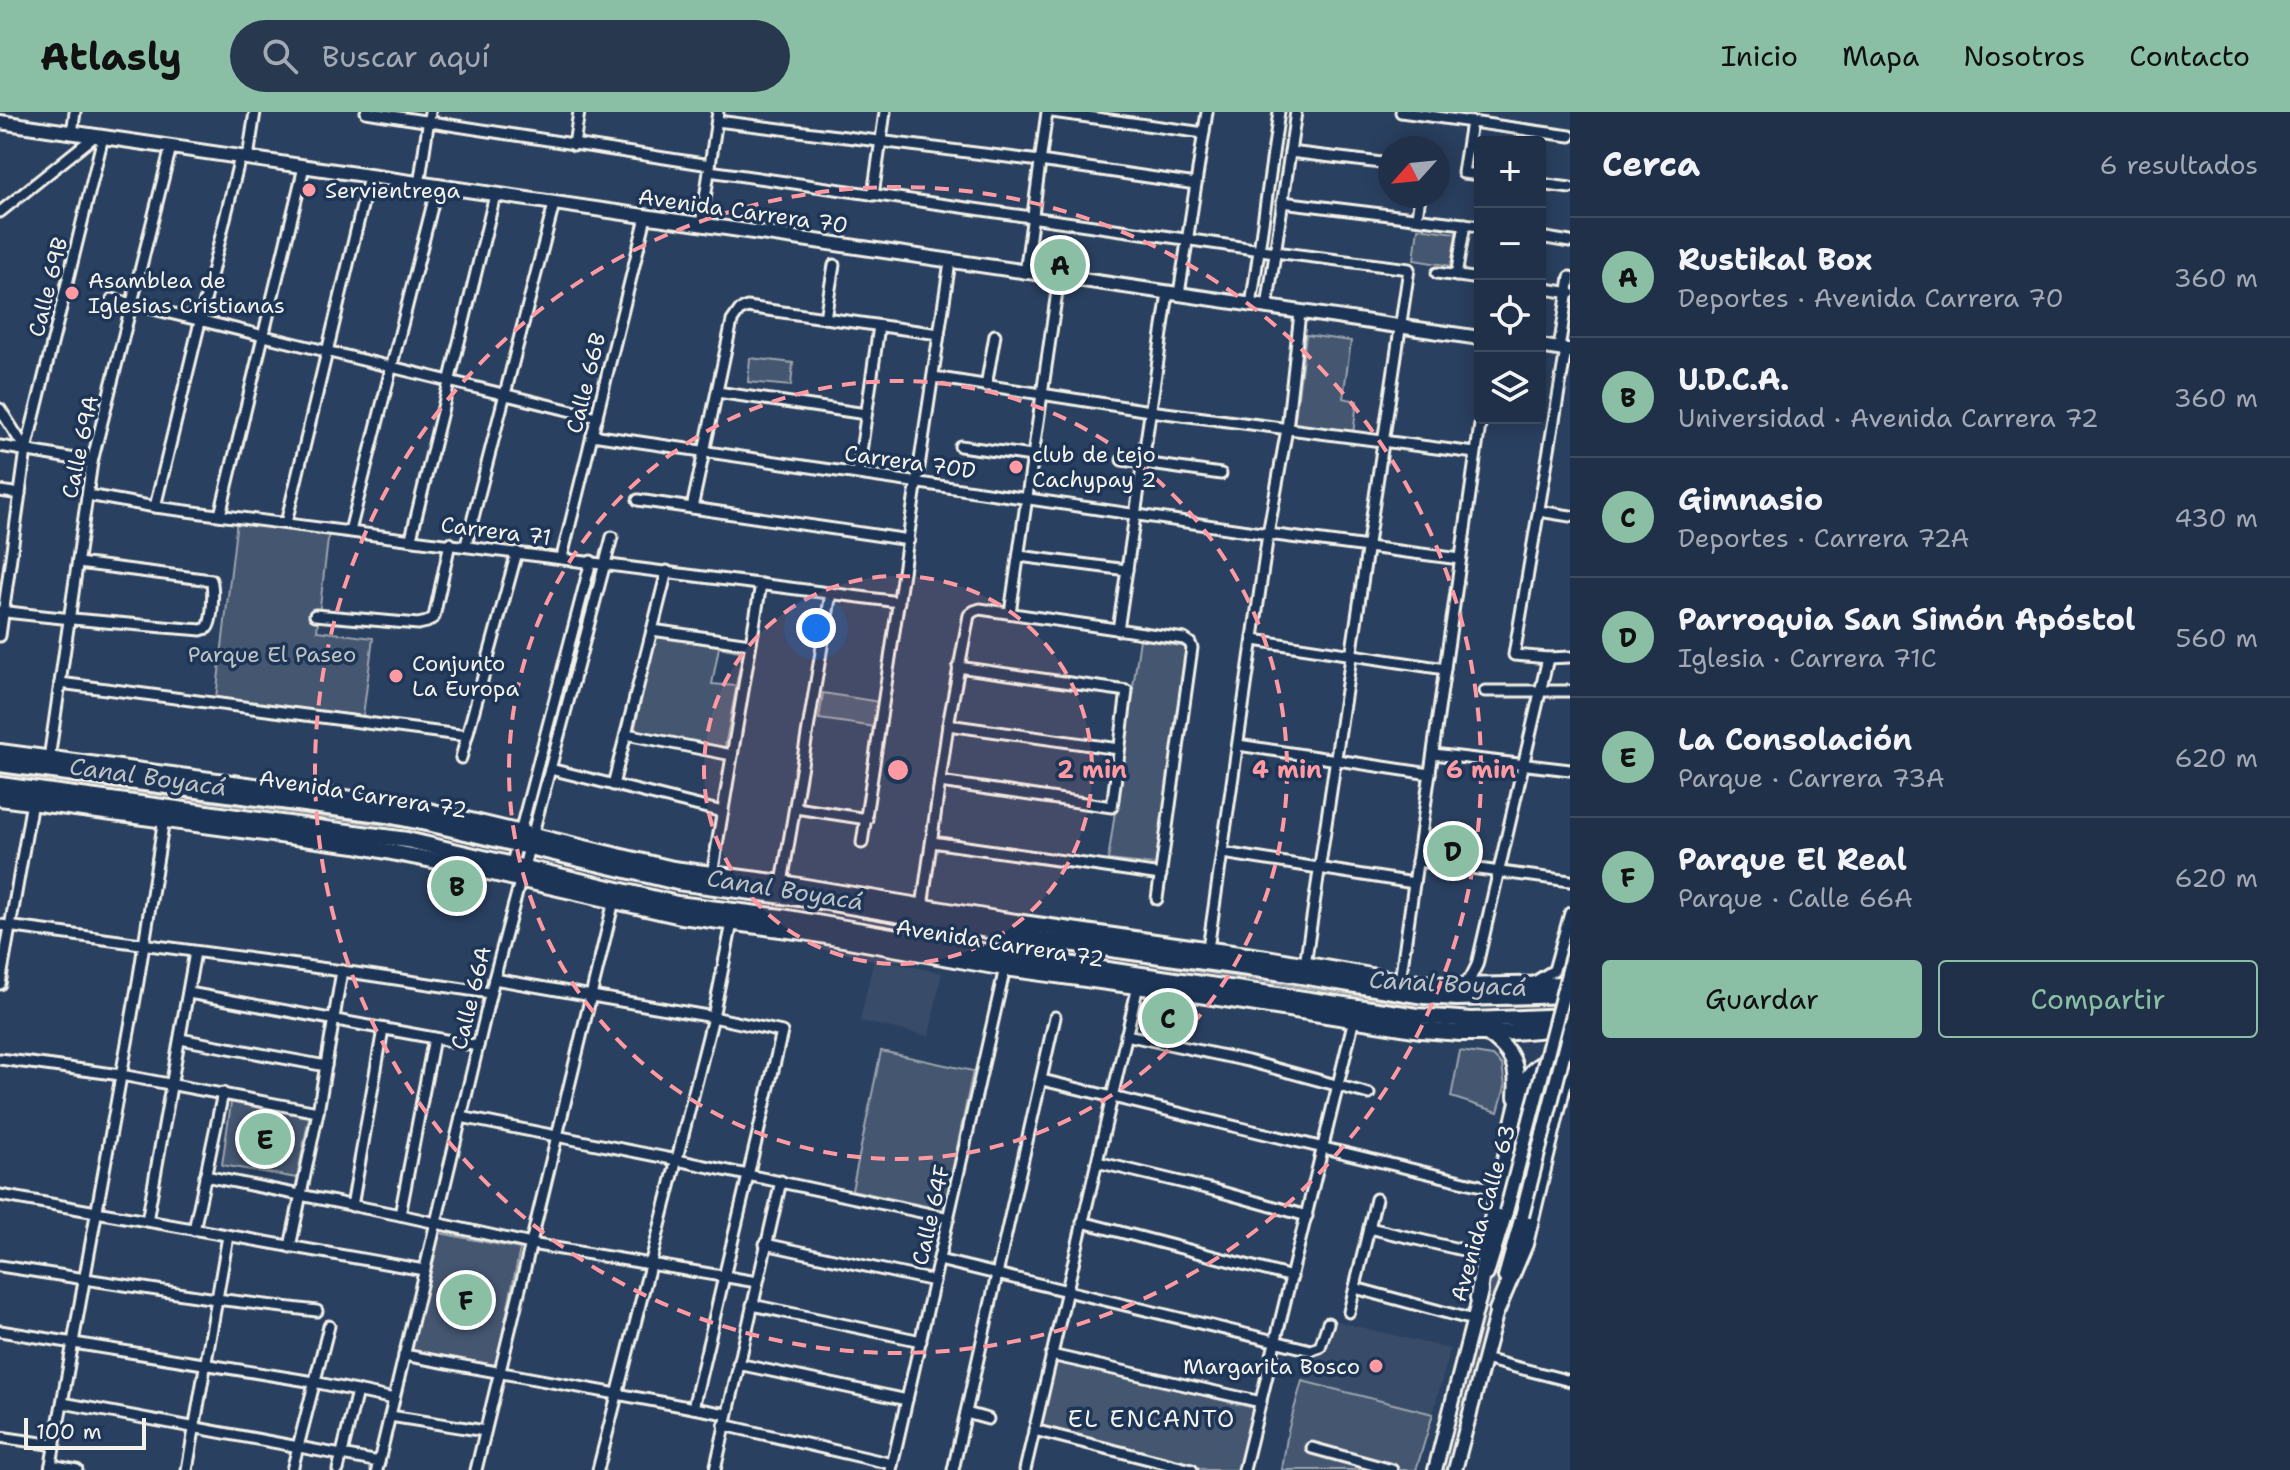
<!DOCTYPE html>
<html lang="es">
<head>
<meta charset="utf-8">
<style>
	:root { --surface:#203048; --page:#28384f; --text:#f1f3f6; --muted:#a2a9b4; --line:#3d4b60; --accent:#8abfa5 }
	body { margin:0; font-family:"Shantell Sans",sans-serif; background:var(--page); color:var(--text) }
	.controls { position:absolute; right:24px; top:24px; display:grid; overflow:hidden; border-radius:8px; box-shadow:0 4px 20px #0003 }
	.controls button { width:72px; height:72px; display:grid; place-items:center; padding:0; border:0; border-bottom:2px solid var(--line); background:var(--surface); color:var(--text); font:40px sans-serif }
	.compass { position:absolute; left:1378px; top:24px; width:72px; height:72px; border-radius:50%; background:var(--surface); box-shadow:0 4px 20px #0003; rotate:243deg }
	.scale { position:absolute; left:24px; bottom:20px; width:122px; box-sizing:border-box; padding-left:8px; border:4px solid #f4f1e8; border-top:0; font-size:22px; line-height:28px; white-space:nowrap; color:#f4f1e8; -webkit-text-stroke:6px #1d3557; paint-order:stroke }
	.you { position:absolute; left:816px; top:516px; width:28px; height:28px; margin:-20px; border:6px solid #fff; border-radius:50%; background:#1a73e8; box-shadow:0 0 0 12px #1a73e833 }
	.badge { display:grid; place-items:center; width:52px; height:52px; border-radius:50%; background:var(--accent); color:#111; font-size:26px; font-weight:700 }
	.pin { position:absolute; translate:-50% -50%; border:4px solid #fff; box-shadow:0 2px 8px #0006 }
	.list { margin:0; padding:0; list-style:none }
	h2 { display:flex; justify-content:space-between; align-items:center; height:104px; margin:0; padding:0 32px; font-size:34px }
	h2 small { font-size:26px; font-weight:400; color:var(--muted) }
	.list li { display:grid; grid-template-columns:52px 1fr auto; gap:24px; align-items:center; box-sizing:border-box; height:120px; padding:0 32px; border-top:2px solid var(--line) }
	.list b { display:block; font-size:30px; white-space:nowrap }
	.list p { margin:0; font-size:26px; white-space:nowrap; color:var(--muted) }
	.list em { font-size:26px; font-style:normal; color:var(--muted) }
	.actions { display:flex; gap:16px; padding:24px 32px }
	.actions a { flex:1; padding:18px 0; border:2px solid var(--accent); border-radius:8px; text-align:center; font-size:28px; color:var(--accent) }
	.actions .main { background:var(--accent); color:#111 }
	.icon { flex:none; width:44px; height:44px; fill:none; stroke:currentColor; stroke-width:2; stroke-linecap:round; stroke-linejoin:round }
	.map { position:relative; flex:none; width:1570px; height:1358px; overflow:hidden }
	header { display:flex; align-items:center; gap:48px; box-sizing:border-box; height:112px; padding:0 40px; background:var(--accent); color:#111 }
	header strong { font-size:38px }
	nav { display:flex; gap:44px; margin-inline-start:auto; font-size:28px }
	.search { width:560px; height:72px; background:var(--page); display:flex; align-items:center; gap:20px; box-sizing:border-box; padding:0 28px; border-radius:44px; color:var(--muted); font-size:30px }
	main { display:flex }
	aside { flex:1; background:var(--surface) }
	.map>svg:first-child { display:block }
	.built { fill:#374c69 }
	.green { fill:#445771; stroke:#9ca4ac; stroke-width:2 }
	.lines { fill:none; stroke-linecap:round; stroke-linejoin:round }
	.stream { stroke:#a1a8b0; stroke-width:2 }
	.minor-casing { stroke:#f4f1e8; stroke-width:15 }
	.major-casing { stroke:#f4f1e8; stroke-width:18 }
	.highway-casing { stroke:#f4f1e8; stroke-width:20 }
	.minor { stroke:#1d3557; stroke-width:9 }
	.major { stroke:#1d3557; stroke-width:12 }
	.highway { stroke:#1d3557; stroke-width:14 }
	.major-bridge-casing { stroke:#f4f1e8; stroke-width:18; stroke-linecap:butt }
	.major-bridge { stroke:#1d3557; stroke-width:12 }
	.ring { fill:none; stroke:#ff9aa2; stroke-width:4; stroke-dasharray:14 10 }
	.poi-dot { fill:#ff9aa2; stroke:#1d3557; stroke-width:3 }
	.labels { text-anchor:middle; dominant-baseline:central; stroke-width:7; stroke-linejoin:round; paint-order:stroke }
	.poi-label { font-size:22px; fill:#f4f1e8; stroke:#1d3557; text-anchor:start }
	.street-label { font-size:22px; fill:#f4f1e8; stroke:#1d3557 }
	.park-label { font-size:22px; fill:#bfc3c4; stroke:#1d3557 }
	.water-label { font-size:24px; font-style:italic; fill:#bdc1c2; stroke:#1d3557 }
	.neighbourhood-label { font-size:24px; letter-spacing:2px; fill:#f4f1e8; stroke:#1d3557 }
	.centre { fill:#ff9aa2; stroke:#1d3557; stroke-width:4 }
	.ring-label { font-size:24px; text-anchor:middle; font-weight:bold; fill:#ff9aa2; stroke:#1d3557; stroke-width:7; stroke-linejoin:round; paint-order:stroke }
</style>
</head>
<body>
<header>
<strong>Atlasly</strong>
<div class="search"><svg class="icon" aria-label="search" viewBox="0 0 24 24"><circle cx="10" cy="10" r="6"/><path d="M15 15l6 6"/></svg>Buscar aquí</div>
<nav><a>Inicio</a><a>Mapa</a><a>Nosotros</a><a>Contacto</a></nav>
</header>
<main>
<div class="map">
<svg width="1570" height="1358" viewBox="0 0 1570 1358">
	<rect width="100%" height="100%" fill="#2a4060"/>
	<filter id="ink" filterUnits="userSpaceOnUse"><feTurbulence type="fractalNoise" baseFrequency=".0125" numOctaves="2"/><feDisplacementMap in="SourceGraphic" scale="16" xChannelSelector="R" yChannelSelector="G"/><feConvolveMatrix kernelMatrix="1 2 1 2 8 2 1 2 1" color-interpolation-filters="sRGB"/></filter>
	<g filter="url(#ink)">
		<!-- built -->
		<g class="built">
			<polygon points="874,846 942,861 929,924 860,909"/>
			<polygon points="1320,1205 1450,1237 1433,1302 1302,1269"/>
		</g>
		<!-- green -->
		<g class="green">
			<polygon points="1418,116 1456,121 1451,154 1414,148"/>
			<polygon points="1306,223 1351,229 1343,286 1357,289 1353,322 1294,314"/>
			<polygon points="750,246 793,251 791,274 748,270"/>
			<polygon points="237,408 329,419 317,519 373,526 363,604 216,586"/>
			<polygon points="656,520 738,532 739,539 719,535 712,572 736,574 744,535 723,645 633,624"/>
			<polygon points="1140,527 1186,535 1156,753 1108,748"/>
			<polygon points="823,581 880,590 876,615 819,607"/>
			<polygon points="881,939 973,959 944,1098 852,1078"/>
			<polygon points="1460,939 1493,944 1502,953 1505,975 1498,1000 1451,985"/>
			<polygon points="232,984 310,1000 297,1066 222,1053"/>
			<polygon points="1511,1108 1514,1108 1450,1358 1440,1358 1488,1177"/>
			<polygon points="440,1121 520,1137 496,1253 410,1239"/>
			<polygon points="1054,1247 1254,1296 1239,1358 1207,1358 1037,1316"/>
			<polygon points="1302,1269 1433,1302 1416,1358 1282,1358 1288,1319"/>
		</g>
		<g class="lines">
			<!-- stream -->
			<g class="stream">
				<polyline points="0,662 413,717 512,740"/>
				<polyline points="530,744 675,778 802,795 1021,832 1405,891 1461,895 1555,893"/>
			</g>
			<defs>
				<g id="minor">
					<polyline points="366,0 710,53"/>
					<polyline points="1052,0 1204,21"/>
					<polyline points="1401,0 1570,24"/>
					<polyline points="717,9 1040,49 1196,72"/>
					<polyline points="1471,10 1463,61 1480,63"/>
					<polyline points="72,21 75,0"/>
					<polyline points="574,33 579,0"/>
					<polyline points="1290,40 1390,52"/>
					<polyline points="248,46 255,0"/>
					<polyline points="709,59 1275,140 1409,157 1305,853"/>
					<polyline points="1540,72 1570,76"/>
					<polyline points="419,73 430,0"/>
					<polyline points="873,83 885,0"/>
					<polyline points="1282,90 1480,114"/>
					<polyline points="0,100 95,24"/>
					<polyline points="1417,105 1420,84"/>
					<polyline points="701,113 718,0"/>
					<polyline points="1540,125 1570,130"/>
					<polyline points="1025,161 1047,0"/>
					<polyline points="1437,161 1480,167"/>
					<polyline points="1456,164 1465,112"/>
					<polyline points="1540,176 1570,181"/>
					<polyline points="1179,182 1207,0"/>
					<polyline points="112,187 597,305"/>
					<polyline points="1251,194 1279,0"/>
					<polyline points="1267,196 1296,0"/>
					<polyline points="825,206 834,153"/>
					<polyline points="1559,237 1570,165"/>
					<polyline points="1566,238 1514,543 1548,546 1570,545"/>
					<polyline points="933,265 1150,299 1475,341"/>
					<polyline points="986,274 995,223"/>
					<polyline points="717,280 866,302"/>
					<polyline points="0,297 26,338"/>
					<polyline points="592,323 1268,422 1460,447"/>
					<polyline points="0,334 92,350"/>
					<polyline points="960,334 1032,344"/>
					<polyline points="1122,348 1221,362"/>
					<polyline points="858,361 879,214"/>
					<polyline points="0,379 20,382"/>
					<polyline points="88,383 155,395 899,490"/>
					<polyline points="638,388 909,428"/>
					<polyline points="155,395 240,45"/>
					<polyline points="692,396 732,209 739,199 747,195 939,222"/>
					<polyline points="1539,399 1570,404"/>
					<polyline points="220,403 304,55"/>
					<polyline points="286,411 369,65"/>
					<polyline points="350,419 437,75"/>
					<polyline points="411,426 495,83"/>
					<polyline points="466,433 554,92"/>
					<polyline points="1019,444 1127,458"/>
					<polyline points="562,445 646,105"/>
					<path d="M0,499C67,508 134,512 201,518C203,517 205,517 207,516C213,510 214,475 211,468L78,451"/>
					<polyline points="1010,501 1059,166"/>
					<polyline points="315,503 418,512 427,510 434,505 450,431"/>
					<polyline points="652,518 750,532"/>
					<polyline points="1118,518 1168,181"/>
					<polyline points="0,524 26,338 103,25"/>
					<polyline points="1254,528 1445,557"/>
					<polyline points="60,571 467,624"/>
					<polyline points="1485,579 1570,579"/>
					<polyline points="948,613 1119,637"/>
					<polyline points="626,622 732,643"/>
					<polyline points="1238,633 1430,662"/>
					<polyline points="1433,642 1570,658"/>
					<polyline points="461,646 517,440"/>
					<polyline points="49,647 92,350 171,35"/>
					<polyline points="550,657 723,700"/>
					<polyline points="940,670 1112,695 1127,579 958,555"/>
					<polyline points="613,673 667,459"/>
					<polyline points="796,696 867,707"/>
					<polyline points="932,730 1161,763"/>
					<polyline points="862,731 950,150"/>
					<polyline points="1223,741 1414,771"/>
					<polyline points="1417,749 1570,769"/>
					<polyline points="511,755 591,449"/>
					<polyline points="712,763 761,472"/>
					<polyline points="782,771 831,481"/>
					<polyline points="922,795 948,613 969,503 974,499 980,497 1184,527 1190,531 1192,536 1157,787"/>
					<polyline points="0,813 342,859 490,881"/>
					<polyline points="1208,837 1268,422 1287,317 1300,201"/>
					<polyline points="494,867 713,905 782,920 693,1296"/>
					<polyline points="1400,869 1481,306"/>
					<polyline points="1536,869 1554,858 1570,801"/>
					<polyline points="0,872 32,690"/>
					<polyline points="1462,874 1471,865 1477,853 1548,546"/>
					<polyline points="189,881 478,934"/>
					<polyline points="1126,923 1248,949 1369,982"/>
					<polyline points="180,927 326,954"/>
					<polyline points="0,947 121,963 318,1000"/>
					<polyline points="1042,968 1498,1078"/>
					<polyline points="461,1005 677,1048 949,1106"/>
					<polyline points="1097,1050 1218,1079 1307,1104"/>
					<polyline points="205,1064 400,1103 531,1132 757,1170"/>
					<polyline points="0,1083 424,1158"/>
					<polyline points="352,1094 383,917"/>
					<polyline points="400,1103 434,926"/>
					<polyline points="147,1109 195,840"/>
					<polyline points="1082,1110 1292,1165"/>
					<polyline points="1369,1116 1484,1143"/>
					<polyline points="194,1118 223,981"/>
					<polyline points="765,1132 934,1169"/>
					<polyline points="290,1135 318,1000 342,859"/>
					<polyline points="939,1148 1311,1238 1320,1235 1328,1211"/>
					<polyline points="0,1154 216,1187 317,1199"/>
					<polyline points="1355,1176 1473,1208"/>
					<polyline points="752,1193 921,1229"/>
					<polyline points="1349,1200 1376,1087"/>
					<polyline points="0,1219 314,1270 394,1287"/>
					<polyline points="404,1243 726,1302"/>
					<polyline points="1051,1243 1261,1290"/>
					<polyline points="1484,1247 1570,1269"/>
					<polyline points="738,1252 907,1288"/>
					<polyline points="63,1291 379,1350"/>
					<polyline points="966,1301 988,1307"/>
					<polyline points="390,1304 485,1319"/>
					<polyline points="724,1313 892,1352"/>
					<polyline points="1034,1318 1192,1358"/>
					<polyline points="0,1325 55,1333"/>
					<polyline points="1312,1336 1392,1358"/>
					<polyline points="51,1353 77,1358"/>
					<polyline points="50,1358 138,870 164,707"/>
					<polyline points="187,1358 228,1124"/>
					<polyline points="292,1358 329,1214"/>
					<polyline points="338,1358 357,1279"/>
					<polyline points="377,1358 494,867 612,425"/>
					<polyline points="476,1358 614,789"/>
					<polyline points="598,1358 713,905 732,811"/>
					<polyline points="715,1358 781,1069"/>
					<polyline points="891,1358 1005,856"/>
					<polyline points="953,1358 1055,905"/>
					<polyline points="1025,1358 1138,874"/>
					<polyline points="1244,1358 1354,907"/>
				</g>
				<g id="major">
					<polyline points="0,10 1480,226"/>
					<polyline points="1540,234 1570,239"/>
					<polyline points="1487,1162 1506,1100"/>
					<polyline points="1505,1165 1522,1104"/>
					<polyline points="1435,1358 1481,1179"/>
					<polyline points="1455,1358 1499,1191"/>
				</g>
				<g id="highway">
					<polyline points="0,640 412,695 673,757 782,771 1002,808 1267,846 1400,869 1457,874 1570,872"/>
					<polyline points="0,652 387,703 436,713 677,770 821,789 1039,827 1283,861 1424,884 1457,886 1570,883"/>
					<polyline points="0,673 407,728 677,792 782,805 960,836 1418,904 1472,908 1570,904"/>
					<polyline points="0,686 355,733 453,752 681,804 804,820 1005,856 1187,881 1421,918 1461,921 1502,921 1570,915"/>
					<path d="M1487,921C1513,939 1519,953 1516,985"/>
					<path d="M1478,1187C1485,1136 1496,1086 1508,1035C1513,1013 1518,976 1533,959C1539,952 1547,950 1555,951L1566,961"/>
					<polyline points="1497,1198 1525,1132 1570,944"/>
				</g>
			</defs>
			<!-- minor casing -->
			<use href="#minor" class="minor-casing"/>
			<!-- major casing -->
			<use href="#major" class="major-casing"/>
			<!-- highway casing -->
			<use href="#highway" class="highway-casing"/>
			<!-- minor -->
			<use href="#minor" class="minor"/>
			<!-- major -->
			<use href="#major" class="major"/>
			<!-- highway -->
			<use href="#highway" class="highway"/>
			<defs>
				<g id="major-bridge">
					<polyline points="1506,1100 1570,854"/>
					<polyline points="1522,1104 1570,916"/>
				</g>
			</defs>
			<!-- major-bridge casing -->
			<use href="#major-bridge" class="major-bridge-casing"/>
			<!-- major-bridge -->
			<use href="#major-bridge" class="major-bridge"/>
		</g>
	</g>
	<!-- distance rings -->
	<circle cx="898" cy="658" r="194" fill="#ff9aa2" fill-opacity=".12"/>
	<g class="ring">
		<circle cx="898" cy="658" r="194"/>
		<circle cx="898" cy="658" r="389"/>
		<circle cx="898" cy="658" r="583"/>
	</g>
	<!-- markers -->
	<g class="poi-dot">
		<circle cx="309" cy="78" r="8"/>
		<circle cx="72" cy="181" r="8"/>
		<circle cx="1016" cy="355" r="8"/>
		<circle cx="396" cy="564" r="8"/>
		<circle cx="1376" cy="1254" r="8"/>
	</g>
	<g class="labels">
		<!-- poi labels -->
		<g class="poi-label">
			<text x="325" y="78">Servientrega</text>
			<text x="88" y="168">Asamblea de<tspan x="88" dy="25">Iglesias Cristianas</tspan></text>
			<text x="1032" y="342">club de tejo<tspan x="1032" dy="25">Cachypay 2</tspan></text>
			<text x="412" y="551">Conjunto<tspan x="412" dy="25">La Europa</tspan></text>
			<text x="1360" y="1254" text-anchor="end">Margarita Bosco</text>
		</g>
		<!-- street labels -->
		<g class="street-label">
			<text transform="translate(743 99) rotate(8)">Avenida Carrera 70</text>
			<text transform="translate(48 175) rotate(-76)">Calle 69B</text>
			<text transform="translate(586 271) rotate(-76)">Calle 66B</text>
			<text transform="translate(80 335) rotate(-78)">Calle 69A</text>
			<text transform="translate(910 350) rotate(8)">Carrera 70D</text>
			<text transform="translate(496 419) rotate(7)">Carrera 71</text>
			<text transform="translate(363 682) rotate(9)">Avenida Carrera 72</text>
			<text transform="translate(1000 831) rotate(9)">Avenida Carrera 72</text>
			<text transform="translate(471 886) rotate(-76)">Calle 66A</text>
			<text transform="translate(1483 1101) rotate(-74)">Avenida Calle 63</text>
			<text transform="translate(931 1103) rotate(-77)">Calle 64F</text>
		</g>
		<!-- park labels -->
		<g class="park-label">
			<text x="272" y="542">Parque El Paseo</text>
		</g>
		<!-- water labels -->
		<g class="water-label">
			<text transform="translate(148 665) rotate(8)">Canal Boyacá</text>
			<text transform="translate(785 778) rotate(9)">Canal Boyacá</text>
			<text transform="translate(1448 872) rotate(3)">Canal Boyacá</text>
		</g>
		<!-- neighbourhood labels -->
		<g class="neighbourhood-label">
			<text x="1152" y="1307">EL ENCANTO</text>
		</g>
	</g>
	<circle cx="898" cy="658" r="12" class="centre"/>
	<g class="ring-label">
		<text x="1092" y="666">2 min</text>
		<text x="1287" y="666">4 min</text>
		<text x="1481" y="666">6 min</text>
	</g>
</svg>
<div class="controls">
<button>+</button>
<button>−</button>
<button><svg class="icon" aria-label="locate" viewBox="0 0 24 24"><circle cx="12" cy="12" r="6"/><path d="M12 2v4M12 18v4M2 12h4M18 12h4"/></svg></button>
<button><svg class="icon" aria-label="layers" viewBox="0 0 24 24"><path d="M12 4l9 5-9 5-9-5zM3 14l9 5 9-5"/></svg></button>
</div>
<svg class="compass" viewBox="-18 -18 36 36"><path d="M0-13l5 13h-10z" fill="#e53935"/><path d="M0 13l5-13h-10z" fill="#a2a9b4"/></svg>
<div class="scale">100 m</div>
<div class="you"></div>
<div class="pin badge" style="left:1060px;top:153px">A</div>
<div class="pin badge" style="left:457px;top:774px">B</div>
<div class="pin badge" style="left:1168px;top:906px">C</div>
<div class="pin badge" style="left:1453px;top:739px">D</div>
<div class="pin badge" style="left:265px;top:1027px">E</div>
<div class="pin badge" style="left:466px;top:1188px">F</div>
</div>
<aside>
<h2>Cerca<small>6 resultados</small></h2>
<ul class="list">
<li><span class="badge">A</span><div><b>Rustikal Box</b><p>Deportes · Avenida Carrera 70</p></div><em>360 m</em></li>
<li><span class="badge">B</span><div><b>U.D.C.A.</b><p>Universidad · Avenida Carrera 72</p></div><em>360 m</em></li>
<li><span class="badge">C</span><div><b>Gimnasio</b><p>Deportes · Carrera 72A</p></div><em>430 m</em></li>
<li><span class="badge">D</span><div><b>Parroquia San Simón Apóstol</b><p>Iglesia · Carrera 71C</p></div><em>560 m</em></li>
<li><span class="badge">E</span><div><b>La Consolación</b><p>Parque · Carrera 73A</p></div><em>620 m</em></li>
<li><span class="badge">F</span><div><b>Parque El Real</b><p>Parque · Calle 66A</p></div><em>620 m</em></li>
</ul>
<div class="actions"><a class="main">Guardar</a><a>Compartir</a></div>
</aside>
</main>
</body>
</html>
